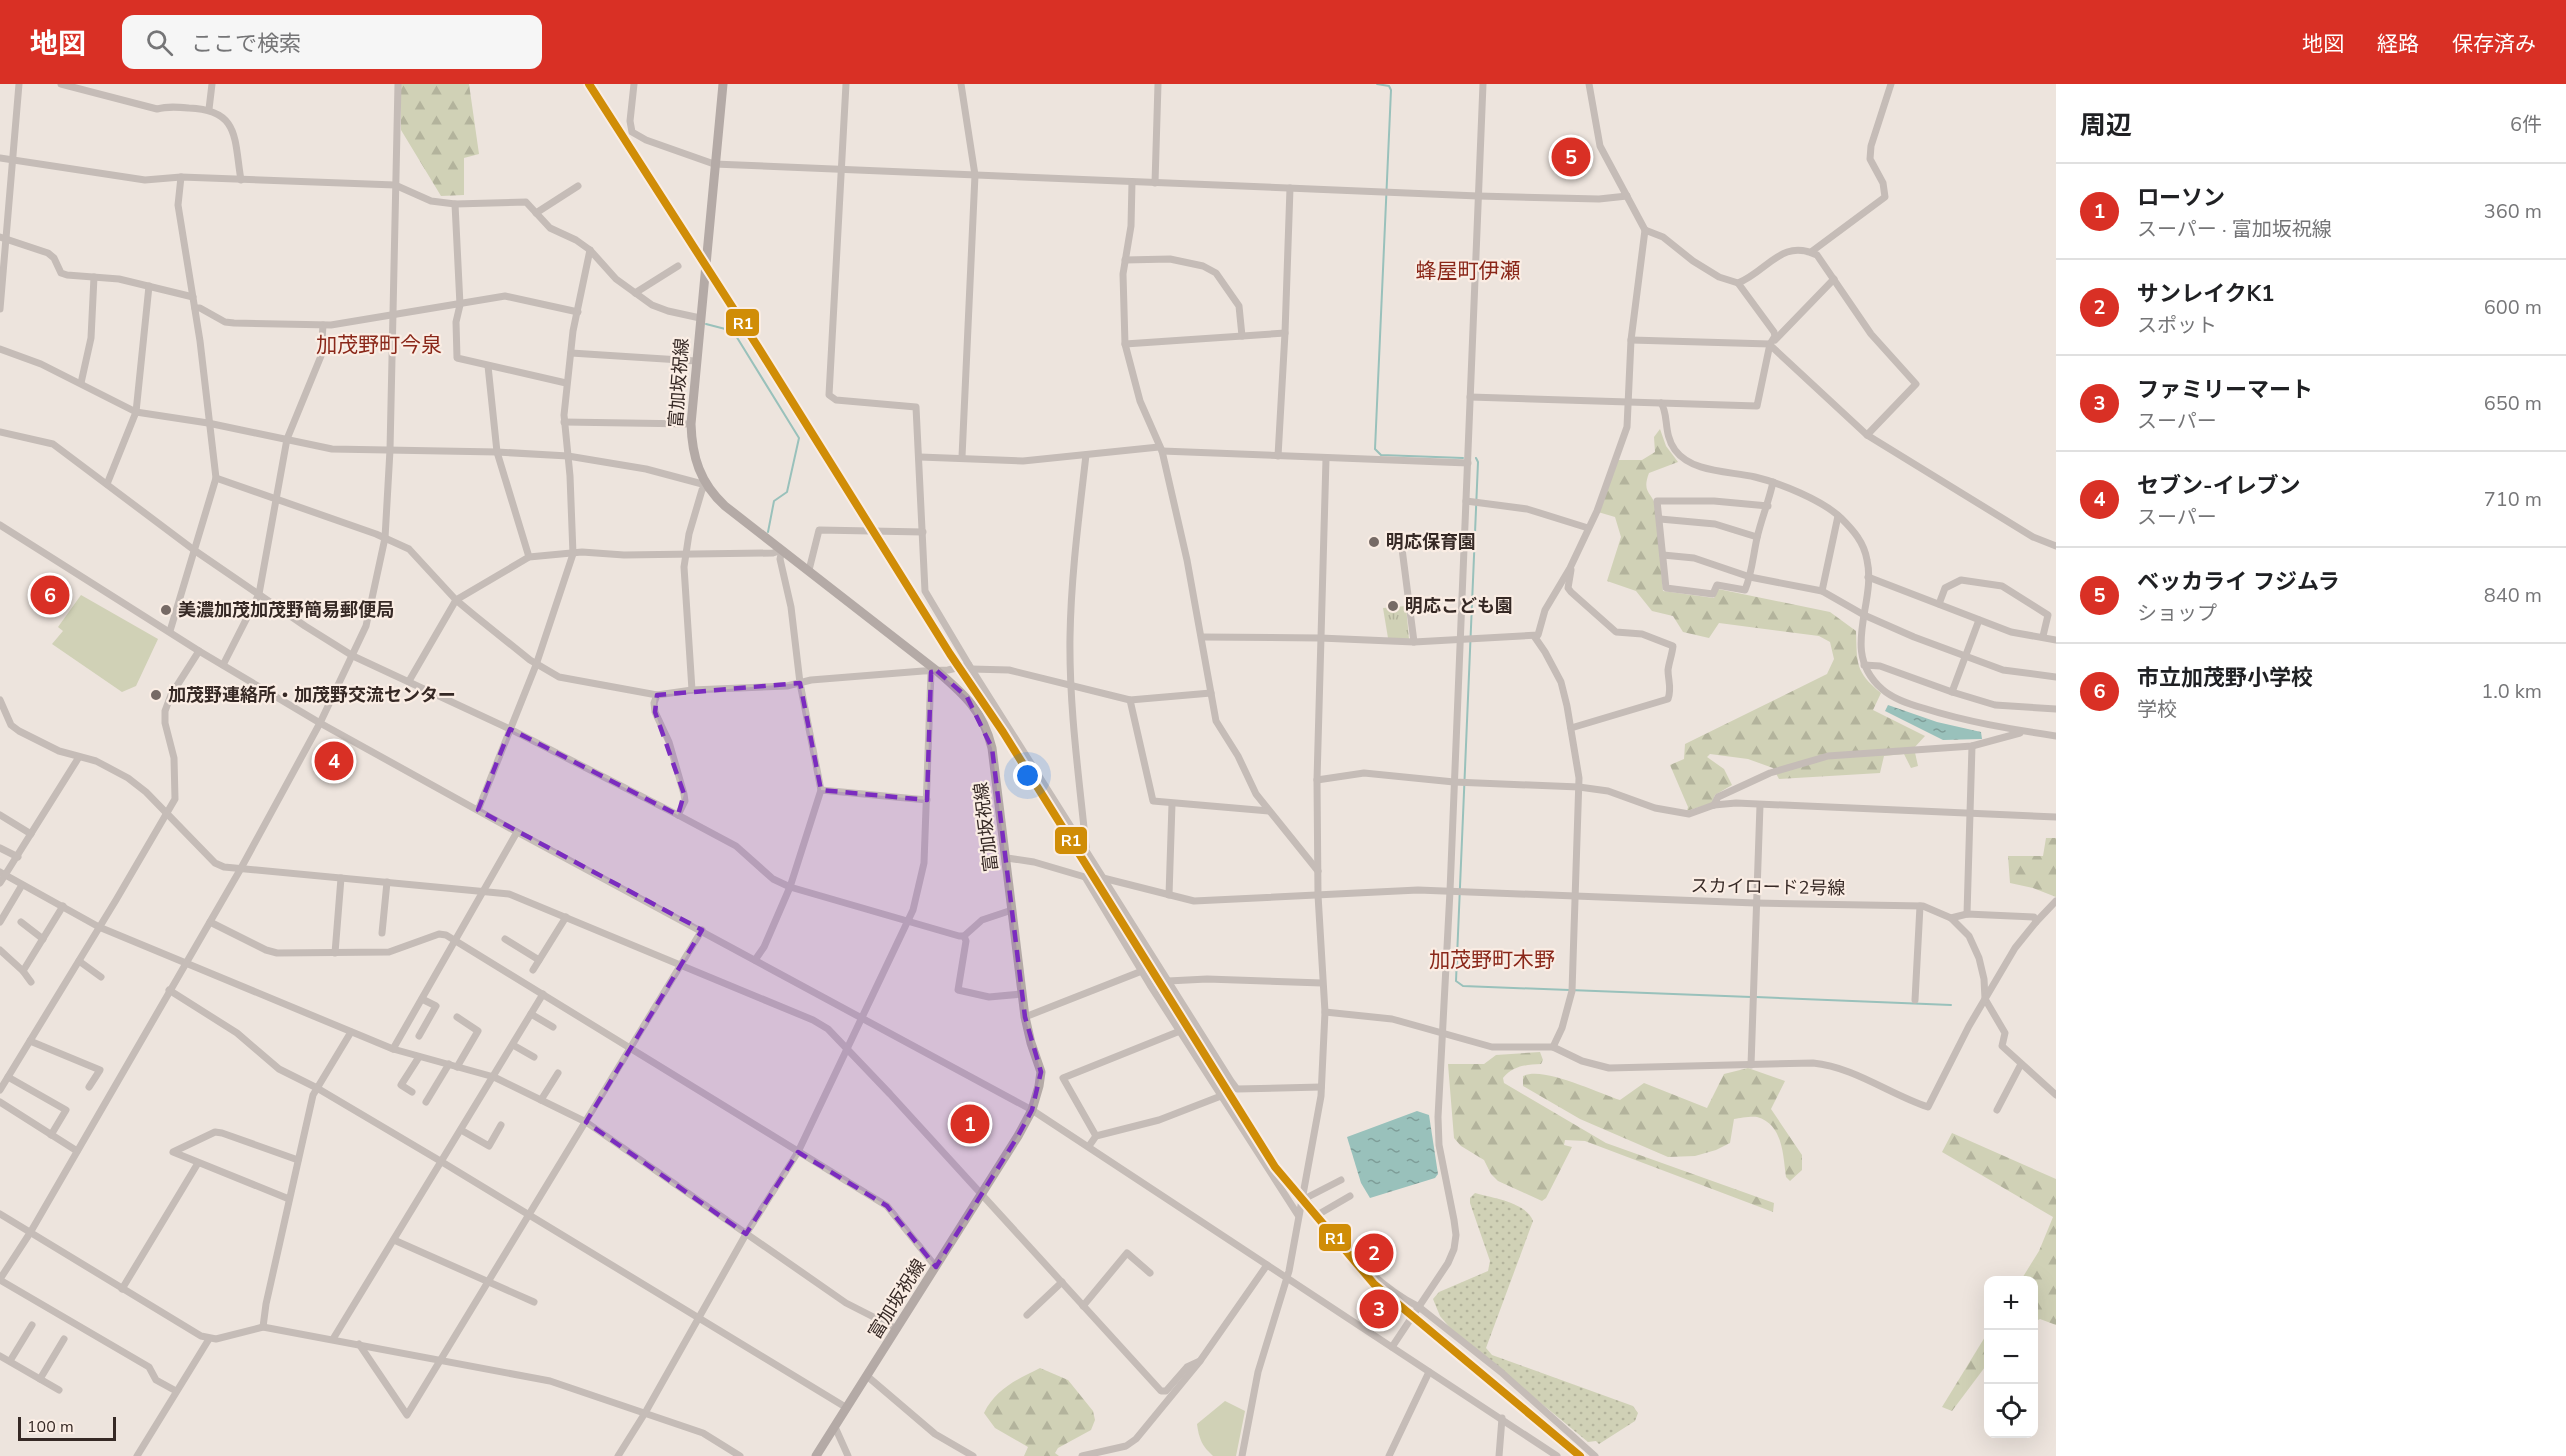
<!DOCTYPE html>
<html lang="ja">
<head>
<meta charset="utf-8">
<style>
	:root { --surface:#fff; --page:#f6f6f6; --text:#202124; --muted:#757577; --line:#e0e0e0; --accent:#d93025 }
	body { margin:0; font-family:"Nunito Sans","Noto Sans JP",sans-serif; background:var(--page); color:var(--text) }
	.controls { position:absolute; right:18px; bottom:18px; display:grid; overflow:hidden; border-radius:12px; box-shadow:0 6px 24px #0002 }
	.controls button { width:54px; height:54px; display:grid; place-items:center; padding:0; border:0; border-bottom:2px solid var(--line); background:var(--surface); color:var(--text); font:30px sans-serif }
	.scale { position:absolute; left:18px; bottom:15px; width:98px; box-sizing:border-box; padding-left:6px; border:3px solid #362925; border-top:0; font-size:16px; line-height:21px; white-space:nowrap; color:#362925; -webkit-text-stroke:4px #faede4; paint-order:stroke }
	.you { position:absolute; left:1028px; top:692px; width:21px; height:21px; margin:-15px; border:4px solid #fff; border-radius:50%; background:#1a73e8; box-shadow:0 0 0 9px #1a73e833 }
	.badge { display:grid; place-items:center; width:39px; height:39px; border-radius:50%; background:var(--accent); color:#fff; font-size:20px; font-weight:700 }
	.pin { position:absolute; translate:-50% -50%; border:3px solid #fff; box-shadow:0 2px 6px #0006 }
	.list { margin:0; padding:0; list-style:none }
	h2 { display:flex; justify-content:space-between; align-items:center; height:78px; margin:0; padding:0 24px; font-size:26px }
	h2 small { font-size:20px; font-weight:400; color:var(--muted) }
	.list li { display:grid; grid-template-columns:39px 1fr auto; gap:18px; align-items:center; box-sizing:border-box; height:96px; padding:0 24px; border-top:2px solid var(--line) }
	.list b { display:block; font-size:22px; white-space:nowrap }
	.list p { margin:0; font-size:20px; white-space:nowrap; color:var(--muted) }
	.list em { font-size:20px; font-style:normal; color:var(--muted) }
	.icon { flex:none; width:33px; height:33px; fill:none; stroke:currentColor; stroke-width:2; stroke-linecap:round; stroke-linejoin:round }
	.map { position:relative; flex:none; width:2056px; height:1372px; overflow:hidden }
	header { display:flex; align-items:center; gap:36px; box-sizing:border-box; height:84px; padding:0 30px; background:var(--accent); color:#fff }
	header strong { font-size:28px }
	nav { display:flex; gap:33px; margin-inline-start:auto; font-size:21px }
	.search { width:420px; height:54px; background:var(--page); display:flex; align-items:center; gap:15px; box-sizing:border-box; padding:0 21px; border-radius:12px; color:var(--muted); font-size:22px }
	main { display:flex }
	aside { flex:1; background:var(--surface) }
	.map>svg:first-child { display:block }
	.grass { fill:#d0d1b6 }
	.forest { fill:url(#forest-firs) }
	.park { fill:url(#park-tufts) }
	.garden { fill:url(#garden-dots) }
	.water { fill:url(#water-ripples) }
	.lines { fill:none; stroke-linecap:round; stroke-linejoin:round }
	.stream { stroke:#99c1bb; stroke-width:2 }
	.minor { stroke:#c5bcb7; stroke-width:7 }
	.major { stroke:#b4aaa6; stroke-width:9 }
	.rail-1-casing { stroke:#faede4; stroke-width:12 }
	.rail-1 { stroke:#d08d07; stroke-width:8 }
	.marked { fill:#7b2cbf; fill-opacity:0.2; stroke:#7b2cbf; stroke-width:4.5; stroke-dasharray:12 8; stroke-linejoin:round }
	.poi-dot { fill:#766a65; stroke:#faede4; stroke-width:2 }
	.labels { text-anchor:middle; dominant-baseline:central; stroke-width:4.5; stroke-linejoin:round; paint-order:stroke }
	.street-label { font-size:18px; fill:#362925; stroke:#faede4 }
	.poi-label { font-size:18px; font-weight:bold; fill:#362925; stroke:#faede4; text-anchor:start }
	.quarter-label { font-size:21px; fill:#8a2719; stroke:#faede4 }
	.line-badge { stroke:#faede4; stroke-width:2 }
	.badge-label { font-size:16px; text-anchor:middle; font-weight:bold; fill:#fff }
</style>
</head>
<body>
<header>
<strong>地図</strong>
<div class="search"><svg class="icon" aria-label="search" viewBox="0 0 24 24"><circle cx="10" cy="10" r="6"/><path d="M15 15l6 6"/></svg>ここで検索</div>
<nav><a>地図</a><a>経路</a><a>保存済み</a></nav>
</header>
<main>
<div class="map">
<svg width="2056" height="1372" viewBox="0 0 2056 1372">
	<defs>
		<pattern id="forest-firs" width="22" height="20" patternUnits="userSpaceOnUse" patternTransform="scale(1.5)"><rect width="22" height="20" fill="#d0d1b6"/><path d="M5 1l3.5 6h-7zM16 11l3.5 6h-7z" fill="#b3b39c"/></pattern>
		<pattern id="park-tufts" width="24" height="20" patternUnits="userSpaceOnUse" patternTransform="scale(1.5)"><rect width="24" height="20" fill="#d0d1b6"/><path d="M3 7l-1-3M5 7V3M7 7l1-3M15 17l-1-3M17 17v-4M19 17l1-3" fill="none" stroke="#b3b39c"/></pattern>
		<pattern id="garden-dots" width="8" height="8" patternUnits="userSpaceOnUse" patternTransform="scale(1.5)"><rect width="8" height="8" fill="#d0d1b6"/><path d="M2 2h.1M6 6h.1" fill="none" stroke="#b3b39c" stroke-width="1.8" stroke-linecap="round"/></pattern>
		<pattern id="water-ripples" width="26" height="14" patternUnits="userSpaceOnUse" patternTransform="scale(1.5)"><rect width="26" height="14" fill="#99c1bb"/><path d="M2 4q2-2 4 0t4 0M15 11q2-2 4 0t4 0" fill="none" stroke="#7e9d98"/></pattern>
	</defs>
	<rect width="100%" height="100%" fill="#ede4dd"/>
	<!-- grass -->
	<g class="grass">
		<polygon points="81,511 158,555 136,602 122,608 52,560 63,547 58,543"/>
		<path d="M1225,1317L1245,1327L1236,1372H1213C1202,1362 1199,1355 1197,1340Z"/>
	</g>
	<!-- forest -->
	<g class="forest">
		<polygon points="401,0 469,0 479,70 464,74 464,111 441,112 401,46"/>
		<path d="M1660,345L1666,362L1678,378L1649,389C1641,410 1653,408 1656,424C1661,451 1660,480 1663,507L1714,514L1718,505L1830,528L1856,547C1857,579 1855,588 1881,609L1873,626L1925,652L1914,664L1918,682L1911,684L1904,670L1884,672L1880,689L1779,695L1773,684L1748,675L1710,670L1707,673L1724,685L1732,701L1715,711L1712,719L1687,727L1688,723L1670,681L1684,675L1685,660L1827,590L1834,575L1830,558L1819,552L1719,539L1709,554L1683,548L1673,532L1652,527L1636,507L1607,497L1621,453L1615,433L1598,428L1615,376H1642L1655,368L1654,353Z"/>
		<polygon points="2046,754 2056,754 2056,813 2033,804 2010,799 2008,772 2043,772"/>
		<path d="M1540,968L1543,976L1541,980C1526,981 1514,981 1503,994L1504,999L1606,1059L1774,1119L1773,1128L1585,1057L1565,1056L1564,1061L1572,1063L1546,1114L1542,1117L1498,1097L1491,1090L1484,1076L1461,1062L1454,1054L1448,980H1484L1496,971Z"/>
		<path d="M1748,984L1785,997L1771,1025L1802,1071V1086L1790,1097L1786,1093C1783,1071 1783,1040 1757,1033C1751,1032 1740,1034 1734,1035L1730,1059L1716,1066L1695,1072L1668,1073L1580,1035L1523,1002V992C1544,982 1597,1009 1620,1016L1644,999L1707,1024L1724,990Z"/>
		<polygon points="1952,1049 2056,1095 2056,1241 2040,1235 2034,1238 2034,1196 2021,1196 2039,1167 2053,1133 1942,1068"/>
		<polygon points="1988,1248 1988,1279 1952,1327 1942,1323"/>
		<path d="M1040,1284L1068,1296L1093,1327L1095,1336L1091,1346L1058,1364L1055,1369L1059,1372H1024L1028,1363L995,1344L984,1329C996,1305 1016,1296 1040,1284Z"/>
	</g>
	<!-- park -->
	<polygon class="park" points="1406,522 1409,555 1388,554 1383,524"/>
	<!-- garden -->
	<path class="garden" d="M1475,1109C1492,1114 1526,1118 1533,1137L1486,1264L1492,1271L1633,1322L1638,1329L1635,1337L1599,1360L1596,1357L1588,1358L1451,1245L1440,1232L1433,1215L1439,1208L1488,1187L1490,1177L1470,1119V1114Z"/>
	<!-- water -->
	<g class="water">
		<polygon points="1888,621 1937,638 1981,648 1982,655 1943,656 1885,627"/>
		<polygon points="1417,1027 1429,1031 1438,1090 1435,1094 1370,1114 1361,1099 1347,1053"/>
	</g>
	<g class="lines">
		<!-- stream -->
		<g class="stream">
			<polyline points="1377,0 1389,2 1391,6 1375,365 1381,371 1463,374"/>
			<polyline points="706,240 733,247 799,354 787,408 774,417 768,448"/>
			<polyline points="1476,374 1478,378 1456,897 1463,902 1751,913"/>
			<polyline points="1756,913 1951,921"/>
		</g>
		<!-- minor -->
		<g class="minor">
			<path d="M61,0L157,25C168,22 178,23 189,24C240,26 234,55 241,96"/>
			<polyline points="634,0 630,37 632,48 646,56 714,80 1478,112 1599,115 1627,112"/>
			<polyline points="846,0 829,311 836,316 916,323 925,507 969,581 1231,997 1237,1005 1321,1003"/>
			<polyline points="961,0 975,91 962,373"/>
			<polyline points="209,25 212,0"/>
			<polyline points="0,74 145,96 181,93 395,101 431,117 455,120 526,118 550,144 576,156 590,166 616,195 652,221 668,227 700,234"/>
			<polyline points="1132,98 1131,142 1123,190 1125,260 1140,317 1162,367 1187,476 1216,637 1238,672 1256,710 1318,787"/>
			<polyline points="1155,99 1158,0"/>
			<polyline points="455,120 460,221 456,238 457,274 566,299"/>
			<polyline points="536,129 578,102"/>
			<polyline points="0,153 48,169 54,174 61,189 67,191 119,195 193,213"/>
			<polyline points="1811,168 1885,113 1883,99 1870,75 1871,62 1891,0"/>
			<polyline points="1125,176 1170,175 1203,182 1216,189 1239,222 1242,252"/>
			<path d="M1738,199C1768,187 1781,154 1817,171L1871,250L1916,300L1867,351"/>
			<polyline points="635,209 678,182"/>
			<polyline points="195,224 200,224 225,238 234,239 331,241 505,212 578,228"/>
			<polyline points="0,225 19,0"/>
			<polyline points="1631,256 1770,260"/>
			<polyline points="1775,256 1834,195"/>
			<polyline points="1125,260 1285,249"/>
			<polyline points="1770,261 1867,351 2033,453 2056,462"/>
			<polyline points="0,265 41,280 136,328 208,339 332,365 497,368 568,372 646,385 706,401 702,406 689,450 684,483 692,606"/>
			<polyline points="571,269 696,277"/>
			<polyline points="488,282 497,368 529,473"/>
			<polyline points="81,299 91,254 94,193"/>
			<polyline points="1470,313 1757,322 1770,260 1775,252 1774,248 1738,199 1719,193 1693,177 1663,153 1645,146"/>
			<path d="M1661,319C1669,330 1663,350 1675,366C1692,389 1730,387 1755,393C1780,399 1822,416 1841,434C1853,446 1864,458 1867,476C1877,520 1839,567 1882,605C1893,615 1909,620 1923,624C1967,638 2010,645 2056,652"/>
			<polyline points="564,338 691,340"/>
			<polyline points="0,348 53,360 194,466 305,542 353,572 510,645 678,731 736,762 773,795 790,803 959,852 964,852 982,836 1012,826"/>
			<polyline points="1162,367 1468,379"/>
			<polyline points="1278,372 1285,249 1290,104"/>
			<polyline points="920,373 1023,377 1159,363"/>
			<polyline points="216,394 376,450 409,465 456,516 474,531 530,576 559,593 657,611 692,606 787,602 811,596 923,587 948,586 969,581"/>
			<polyline points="107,400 136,328 149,202"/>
			<polyline points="1466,417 1527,425 1588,444"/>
			<path d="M1768,422L1714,417H1657L1666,504L1713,510L1717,501L1745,506C1752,489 1753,472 1757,454C1761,436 1769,417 1773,398"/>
			<polyline points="1660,435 1715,440 1757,453"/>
			<polyline points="0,441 199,567 320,639 517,748 1032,1026 1557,1372"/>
			<polyline points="1401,457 1414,558"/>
			<polyline points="1663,471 1694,474 1750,493 1822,507 1864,531 1914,553 2003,586 2056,593"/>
			<polyline points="809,486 819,446 923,448"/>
			<path d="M1571,486L1568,504L1571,508L1616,548L1642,550L1673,562C1672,571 1669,578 1668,586C1668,596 1672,605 1668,615L1571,644"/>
			<polyline points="1868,493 2011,548 2056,556"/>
			<polyline points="1822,507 1838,432"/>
			<polyline points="1939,520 1945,504 1961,496 2002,502 2048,531 2043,552"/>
			<polyline points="170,547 216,394 200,257 178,121 181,93"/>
			<polyline points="1534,552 1545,568 1561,598 1567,622 1579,694 1572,907 1562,944 1553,963"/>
			<polyline points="1202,553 1320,554 1414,558 1538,551 1545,526 1570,484 1597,427 1627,343 1631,256 1645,146 1600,62 1589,0"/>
			<polyline points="223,581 259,510 287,355 321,272 323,241"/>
			<polyline points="1864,581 1880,582 1952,608 1995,621 2056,625"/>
			<polyline points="971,585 1009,586 1130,616 1211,609"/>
			<polyline points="409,597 456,516 529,473 582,468 624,471 773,469 782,466"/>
			<polyline points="1952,608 1979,536"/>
			<polyline points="657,611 654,619 655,628 669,658 684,710 685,717 678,731"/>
			<polyline points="0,616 11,641 19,647 59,667 96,677 128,694 146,708 215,779 224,783 509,810 813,936 828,945 890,1010 1161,1307 1166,1307 1187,1283 1200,1277"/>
			<polyline points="1130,616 1153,717 1269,727"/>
			<polyline points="1317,696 1364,689 1454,698 1579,703 1608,707 1655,724 1689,730 1714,721 1736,719 2056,733"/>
			<polyline points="821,706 927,716"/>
			<polyline points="1714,721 1718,713 1770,689 1828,672 1972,662 2020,649"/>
			<polyline points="478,726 536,581 573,470 570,392 564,331 573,247 590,166"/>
			<polyline points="0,731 31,750"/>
			<path d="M1086,763C1079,693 1069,623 1070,553C1071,492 1079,432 1086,371"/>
			<polyline points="0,764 18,773"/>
			<polyline points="1007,774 1034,778 1085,793 1103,794 1194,817 1418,806 1755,819 1923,822 1951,834 1969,852 1979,874 1984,895 1985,915 2005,949 2002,962 2056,1011"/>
			<polyline points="0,788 99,843 393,965 494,993 586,1038 846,1219 897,1245"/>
			<polyline points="1085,793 1150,901 1298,1131"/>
			<polyline points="0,799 79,673"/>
			<polyline points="1169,811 1172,720"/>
			<polyline points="1967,830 1972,662"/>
			<polyline points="0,838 22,801"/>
			<polyline points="21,838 43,855"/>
			<polyline points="210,838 266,866 277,869 389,868 439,850 446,851 887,1122 936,1183"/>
			<polyline points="2036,838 2056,817"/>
			<polyline points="382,849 387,798"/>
			<polyline points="964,852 966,857 958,906 989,913 1022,910"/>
			<polyline points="505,855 539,876"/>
			<polyline points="0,866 23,887"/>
			<polyline points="335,869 341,794"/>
			<polyline points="755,876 764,863 790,803 821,706 800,599 791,523 780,475 782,466"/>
			<polyline points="79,877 101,893"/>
			<polyline points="533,886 566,833"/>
			<polyline points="1168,897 1207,895 1322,899"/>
			<polyline points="31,898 23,887 63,822"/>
			<polyline points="169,906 237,949 279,985 317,1004 442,1078 847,1324"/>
			<polyline points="1915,916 1920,822"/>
			<path d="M1325,928L1392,935L1492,963H1553L1582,977L1609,984L1813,979C1854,983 1889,1010 1928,1023L1969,942L2015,864L2036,838L2034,833L1967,830L1951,834"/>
			<polyline points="531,930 553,943"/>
			<polyline points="457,933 478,947 457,983"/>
			<polyline points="1025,933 1142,887"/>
			<polyline points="419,952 436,922 422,915"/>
			<polyline points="30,957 100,986 89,1003"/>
			<polyline points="513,961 534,973"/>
			<polyline points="393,965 517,748"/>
			<polyline points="1751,981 1760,721"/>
			<polyline points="8,993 66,1026 51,1051"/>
			<polyline points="0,1006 116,816 175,715 174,674 165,639 165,627 171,611 199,567"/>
			<polyline points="412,1008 401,1001 419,973"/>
			<polyline points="541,1016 558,989"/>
			<polyline points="0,1018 77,1067"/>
			<polyline points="426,1018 449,980"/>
			<polyline points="1997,1026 2021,980"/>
			<polyline points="461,1046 489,1062 501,1041"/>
			<polyline points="1096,1052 1063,994 1180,947"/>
			<polyline points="1089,1062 1096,1052 1159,1036 1221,1012"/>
			<path d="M1302,1110C1334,1152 1371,1199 1419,1223L1501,1288L1595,1372"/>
			<polyline points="1306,1114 1341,1096"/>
			<polyline points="289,1115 173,1068 215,1048 222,1049 298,1076"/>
			<polyline points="0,1130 201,1252 216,1255 263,1243 550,1297 703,1349 740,1372"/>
			<polyline points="1319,1130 1350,1112"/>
			<polyline points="394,1156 534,1218"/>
			<polyline points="0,1195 30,1149 240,786 320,639 366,542 385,454 390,366 398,0"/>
			<polyline points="0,1196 149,1283 156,1296 176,1307"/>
			<polyline points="122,1205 198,1079"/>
			<polyline points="1083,1222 1127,1169 1150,1189"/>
			<polyline points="1027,1231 1062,1198"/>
			<polyline points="263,1243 266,1220 313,1011 351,948"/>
			<polyline points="333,1255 543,910"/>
			<polyline points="359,1260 407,1331 702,846"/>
			<polyline points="1392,1263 1448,1179 1454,1165 1456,1151 1454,1136 1439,1061 1438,1033 1450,807 1483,0"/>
			<polyline points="0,1272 59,1306"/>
			<polyline points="10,1277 32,1241"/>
			<polyline points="867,1292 935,1350 973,1372"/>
			<polyline points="40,1295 64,1255"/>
			<polyline points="835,1343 848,1372"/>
			<polyline points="137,1372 209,1255"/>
			<polyline points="618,1372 645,1329 746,1150 798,1068 913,826 924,779 931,588"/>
			<polyline points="1082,1372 1126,1362 1136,1355 1200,1277 1267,1181"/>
			<polyline points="1242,1372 1258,1288 1289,1187 1321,1012 1325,928 1318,811 1317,696 1326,375"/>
			<polyline points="1389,1372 1429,1288"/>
			<polyline points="1499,1372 1502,1334"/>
		</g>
		<!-- major -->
		<path class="major" d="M723,0L691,340C692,373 700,399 725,422L937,587C965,611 983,627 992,664L1025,933L1031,959L1041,988L1039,1002L1032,1026L1018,1052L816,1372"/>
		<defs>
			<polyline id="rail-1" points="589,0 758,263 950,570 1003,648 1275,1083 1374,1200 1580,1372"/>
		</defs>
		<!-- rail-1 casing -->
		<use href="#rail-1" class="rail-1-casing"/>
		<!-- rail-1 -->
		<use href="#rail-1" class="rail-1"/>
	</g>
	<!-- marked area -->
	<path class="marked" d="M937,587L967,613L992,664L1025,933L1041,988L1032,1026L1018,1052L936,1183L887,1122L798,1068L746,1150L586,1038L702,846L478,726L510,645L678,731L684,710L655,628L657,611L800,599L821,706L927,716L931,588Z"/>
	<!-- markers -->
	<g class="poi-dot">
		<circle cx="1374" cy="458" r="6"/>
		<circle cx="1393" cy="522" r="6"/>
		<circle cx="166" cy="526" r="6"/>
		<circle cx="156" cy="611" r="6"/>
	</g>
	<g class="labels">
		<!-- street labels -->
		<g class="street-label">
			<text transform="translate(679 299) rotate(-86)">富加坂祝線</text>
			<text transform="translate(986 743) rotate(-97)">富加坂祝線</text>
			<text transform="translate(1768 803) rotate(1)">スカイロード2号線</text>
			<text transform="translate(897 1215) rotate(-58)">富加坂祝線</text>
		</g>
		<!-- poi labels -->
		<g class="poi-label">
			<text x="1386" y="458">明応保育園</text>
			<text x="1405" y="522">明応こども園</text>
			<text x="178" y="526">美濃加茂加茂野簡易郵便局</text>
			<text x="168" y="611">加茂野連絡所・加茂野交流センター</text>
		</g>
		<!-- quarter labels -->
		<g class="quarter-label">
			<text x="1468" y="187">蜂屋町伊瀬</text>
			<text x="379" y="261">加茂野町今泉</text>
			<text x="1492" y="876">加茂野町木野</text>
		</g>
	</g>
	<g class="line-badge">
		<rect x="725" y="224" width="35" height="29" rx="6" fill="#d08d07"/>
		<rect x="1054" y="742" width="34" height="29" rx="6" fill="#d08d07"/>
		<rect x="1318" y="1139" width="34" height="29" rx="6" fill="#d08d07"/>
	</g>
	<g class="badge-label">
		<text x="743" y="245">R1</text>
		<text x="1071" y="762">R1</text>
		<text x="1335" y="1160">R1</text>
	</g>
</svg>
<div class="controls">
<button>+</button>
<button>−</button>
<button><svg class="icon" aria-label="locate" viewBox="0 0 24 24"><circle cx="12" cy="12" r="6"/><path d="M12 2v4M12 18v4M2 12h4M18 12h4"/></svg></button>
</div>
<div class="scale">100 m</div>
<div class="you"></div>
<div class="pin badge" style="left:970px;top:1040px">1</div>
<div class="pin badge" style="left:1374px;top:1169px">2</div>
<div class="pin badge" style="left:1379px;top:1225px">3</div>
<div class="pin badge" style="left:334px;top:677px">4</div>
<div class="pin badge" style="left:1571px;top:73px">5</div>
<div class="pin badge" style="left:50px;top:511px">6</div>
</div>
<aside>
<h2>周辺<small>6件</small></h2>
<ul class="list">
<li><span class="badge">1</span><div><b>ローソン</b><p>スーパー · 富加坂祝線</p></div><em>360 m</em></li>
<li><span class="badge">2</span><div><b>サンレイクK1</b><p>スポット</p></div><em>600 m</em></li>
<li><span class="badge">3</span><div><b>ファミリーマート</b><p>スーパー</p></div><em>650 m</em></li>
<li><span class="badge">4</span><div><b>セブン-イレブン</b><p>スーパー</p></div><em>710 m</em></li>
<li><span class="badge">5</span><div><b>ベッカライ フジムラ</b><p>ショップ</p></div><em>840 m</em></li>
<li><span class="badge">6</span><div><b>市立加茂野小学校</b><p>学校</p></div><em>1.0 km</em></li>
</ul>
</aside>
</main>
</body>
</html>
